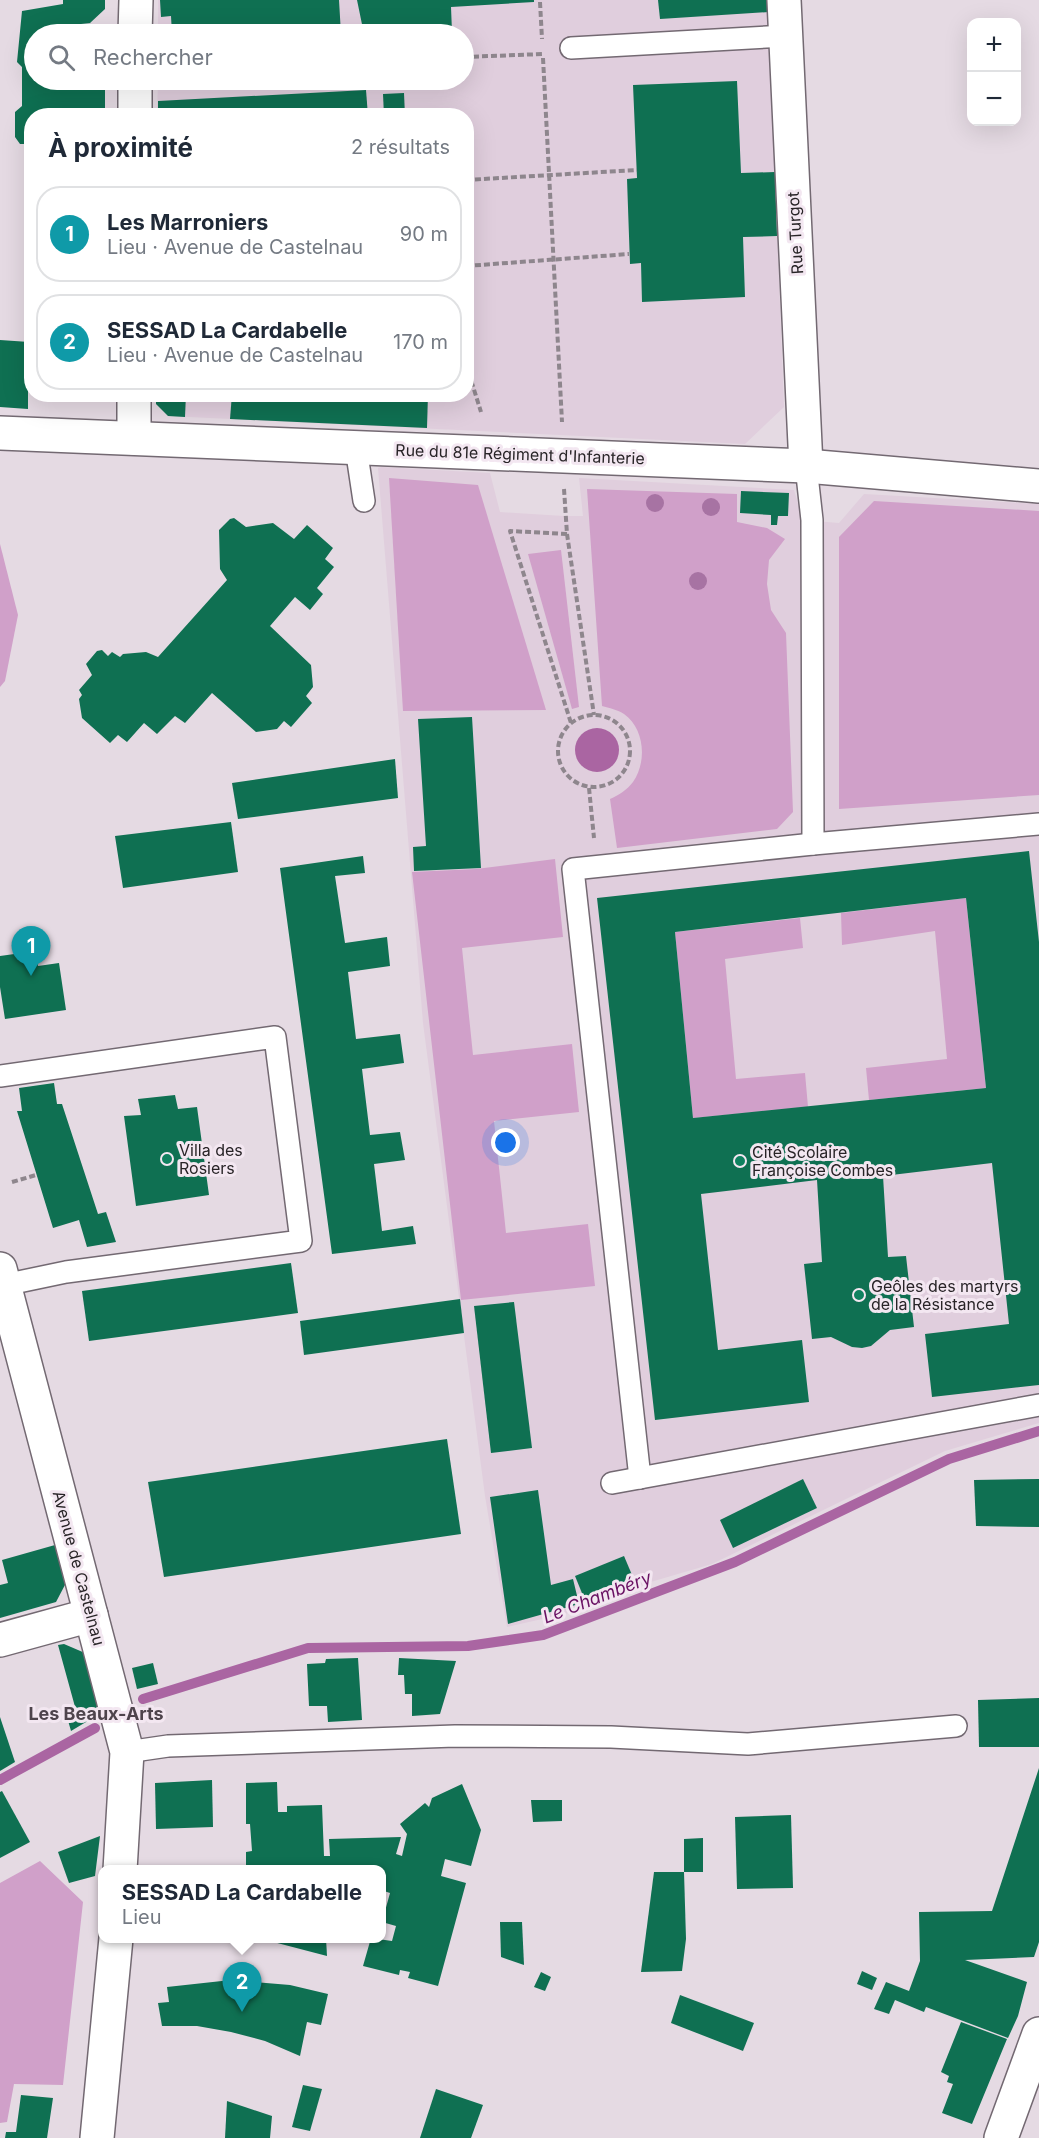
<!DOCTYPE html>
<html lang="fr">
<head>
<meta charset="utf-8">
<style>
	:root { --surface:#fff; --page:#f2f2f3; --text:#1f2937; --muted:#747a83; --line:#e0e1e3; --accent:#0f766e }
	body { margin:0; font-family:Inter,sans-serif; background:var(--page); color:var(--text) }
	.controls { position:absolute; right:18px; top:18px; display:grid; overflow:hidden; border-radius:12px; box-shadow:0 6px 24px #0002 }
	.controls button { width:54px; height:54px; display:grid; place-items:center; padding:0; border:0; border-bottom:2px solid var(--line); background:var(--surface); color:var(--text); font:30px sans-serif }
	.you { position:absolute; left:506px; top:1143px; width:21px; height:21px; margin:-15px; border:4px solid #fff; border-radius:50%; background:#1a73e8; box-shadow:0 0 0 9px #1a73e833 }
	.badge { display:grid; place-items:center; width:39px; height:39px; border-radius:50%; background:var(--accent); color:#fff; font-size:20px; font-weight:700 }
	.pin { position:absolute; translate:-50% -50px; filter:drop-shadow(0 2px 3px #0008) }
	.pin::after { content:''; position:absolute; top:32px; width:21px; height:18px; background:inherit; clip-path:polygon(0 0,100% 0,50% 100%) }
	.popup { position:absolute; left:98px; top:1865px; width:288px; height:78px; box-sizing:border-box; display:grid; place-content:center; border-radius:12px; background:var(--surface); filter:drop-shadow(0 2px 4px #0005); font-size:20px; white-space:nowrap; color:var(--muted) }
	.popup b { font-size:22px; color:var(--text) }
	.popup::after { content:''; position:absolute; left:50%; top:100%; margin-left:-12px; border:12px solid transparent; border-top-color:var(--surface) }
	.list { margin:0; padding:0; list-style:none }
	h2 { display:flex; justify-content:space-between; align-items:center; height:78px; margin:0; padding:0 24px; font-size:26px }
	h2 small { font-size:20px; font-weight:400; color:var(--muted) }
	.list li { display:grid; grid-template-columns:39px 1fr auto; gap:18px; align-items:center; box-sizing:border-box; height:96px; margin:0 12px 12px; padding:0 12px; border:2px solid var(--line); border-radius:24px }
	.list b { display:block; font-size:22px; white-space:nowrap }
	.list p { margin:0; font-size:20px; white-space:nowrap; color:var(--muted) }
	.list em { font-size:20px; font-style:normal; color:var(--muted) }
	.icon { flex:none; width:33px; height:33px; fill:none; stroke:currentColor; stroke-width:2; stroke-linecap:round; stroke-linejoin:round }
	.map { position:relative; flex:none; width:1039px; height:2138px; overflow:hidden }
	.search { position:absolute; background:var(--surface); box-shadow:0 6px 24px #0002; left:24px; top:24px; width:450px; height:66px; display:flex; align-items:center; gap:15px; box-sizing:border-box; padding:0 21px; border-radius:33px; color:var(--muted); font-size:22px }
	.panel { position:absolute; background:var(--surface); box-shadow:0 6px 24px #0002; left:24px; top:108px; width:450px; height:294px; border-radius:24px }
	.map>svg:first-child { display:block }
	.built { fill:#e0cedd }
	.green { fill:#d0a0c9 }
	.water { fill:#aa65a2 }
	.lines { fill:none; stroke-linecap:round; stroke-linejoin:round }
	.stream { stroke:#aa65a2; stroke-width:10 }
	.building { fill:#0f7052; fill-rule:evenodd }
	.lane-casing { stroke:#736972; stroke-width:24 }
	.street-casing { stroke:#736972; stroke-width:36 }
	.secondary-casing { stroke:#736972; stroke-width:36 }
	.path { stroke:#8e868d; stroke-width:4; stroke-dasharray:6 3; stroke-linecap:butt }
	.lane { stroke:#fff; stroke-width:21 }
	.street { stroke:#fff; stroke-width:33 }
	.secondary { stroke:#fff; stroke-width:33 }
	.tree { fill:#a773a3 }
	.poi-dot { fill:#0f815f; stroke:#f3e7f1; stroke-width:2 }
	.labels { text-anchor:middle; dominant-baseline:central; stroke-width:6; stroke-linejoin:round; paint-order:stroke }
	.street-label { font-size:16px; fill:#282427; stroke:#f3e7f1 }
	.poi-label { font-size:16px; fill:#282427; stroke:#f3e7f1; text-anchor:start }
	.water-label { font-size:18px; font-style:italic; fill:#691163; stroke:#f3e7f1 }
	.neighbourhood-label { font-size:18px; font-weight:bold; fill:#4e444c; stroke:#f3e7f1 }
</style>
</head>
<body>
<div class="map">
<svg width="1039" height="2138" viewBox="0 0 1039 2138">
	<rect width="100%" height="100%" fill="#e5dae3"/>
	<!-- built -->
	<g class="built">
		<polygon points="158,0 768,0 784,407 745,444 168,416 156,395 466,394 466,116 157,115 158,80 464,80 464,34 158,34"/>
		<polygon points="381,467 490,473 500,512 564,516 583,516 579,478 794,490 803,520 839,523 864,494 1039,504 1039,1423 945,1451 712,1564 637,1586 586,1609 507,1627 485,1496 423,1023 378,468"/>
	</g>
	<!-- green -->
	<g class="green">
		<polygon points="389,478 478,485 546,710 403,711"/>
		<path d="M587,489L737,494V522L767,528L785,539L769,560L767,584L771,610L786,633L793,812L777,829L617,848L610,799C619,795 627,790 633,782C647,762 645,729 624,714C618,710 609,708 602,706Z"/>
		<polygon points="874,501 1039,511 1039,795 839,809 839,537"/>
		<polygon points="0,544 18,615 5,681 0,687"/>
		<polygon points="561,550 579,707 572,709 528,554"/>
		<polygon points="555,859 563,937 462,948 473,1055 572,1044 579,1112 494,1121 506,1233 588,1224 595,1286 461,1300 412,872 476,869"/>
		<polygon points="966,898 986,1088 869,1100 866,1068 947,1059 935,931 842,945 841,913"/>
		<polygon points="800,918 803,948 725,959 736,1079 805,1073 808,1107 693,1118 675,932"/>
		<polygon points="40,1861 83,1902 63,2085 14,2084 7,2122 0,2123 0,1883"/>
	</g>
	<!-- water -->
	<circle class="water" cx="597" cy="750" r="22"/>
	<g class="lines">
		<!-- stream -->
		<g class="stream">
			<polyline points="143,1699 308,1648 468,1646 543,1635 735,1562 949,1459 1039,1431"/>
			<polyline points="0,1780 95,1728"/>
		</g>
	</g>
	<!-- building -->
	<g class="building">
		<polygon points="63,0 105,0 105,9 90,23 81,23 91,24 92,34 34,34 34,80 105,80 105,116 32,116 32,144 20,144 15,137 15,112 22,106 22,67 17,62 22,11 63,4"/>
		<polygon points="160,0 339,0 341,34 172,34 171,16 161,17"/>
		<polygon points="357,0 534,0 534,2 451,7 452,32 364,34"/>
		<polygon points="658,0 768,0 769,12 660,19"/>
		<polygon points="737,81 741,173 775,172 777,236 743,237 745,297 642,302 641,263 630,264 627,179 637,178 633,85"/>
		<polygon points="366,90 368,116 158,116 158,101"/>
		<polygon points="404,93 405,116 384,116 383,94"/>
		<polygon points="28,334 32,334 32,349 28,349 29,366 32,366 32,383 28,383 28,409 0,407 0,340 29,342"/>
		<polygon points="156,394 186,394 185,417 168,416 156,404"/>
		<polygon points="232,394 428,394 427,428 230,419"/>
		<polygon points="741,491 789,493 788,516 778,516 777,525 771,525 771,515 740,513"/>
		<polygon points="234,518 246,527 273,523 294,539 307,525 333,548 325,559 334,567 317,588 323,594 310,610 295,597 270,626 311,665 313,687 306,696 312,703 291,727 284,721 277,729 256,732 212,693 185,723 175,716 157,734 144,723 127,742 118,735 110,743 82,718 79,699 82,695 79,690 92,675 86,664 97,651 102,650 108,656 112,652 120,657 123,654 146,652 158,657 227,580 220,569 219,530 230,519"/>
		<polygon points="472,717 481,868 414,871 413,847 426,846 418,719"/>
		<polygon points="395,759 398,798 238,819 232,783"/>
		<polygon points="231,822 238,872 123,888 115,836"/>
		<path d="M1029,851L1039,942V1385L932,1397L925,1334L1009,1324L992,1163L883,1176L888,1257L906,1256L914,1327L890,1330L871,1346L862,1348L852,1347L831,1337L812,1339L804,1264L822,1262L817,1180L701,1194L718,1350L802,1340L809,1402L655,1420L597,898ZM966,898L986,1088L693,1118L675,932Z"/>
		<polygon points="363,856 365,873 335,876 345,943 387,937 390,966 348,972 356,1039 400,1034 404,1063 362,1069 370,1135 400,1132 405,1160 374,1164 382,1231 413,1226 416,1244 332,1254 280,868"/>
		<polygon points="36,951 38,966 59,963 66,1010 5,1019 0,987 0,956"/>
		<polygon points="54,1083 57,1104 62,1104 98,1214 106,1212 116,1242 87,1247 79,1220 53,1228 17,1111 22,1111 19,1088"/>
		<polygon points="175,1095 178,1109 197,1107 209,1195 136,1206 124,1116 141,1115 138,1099"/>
		<polygon points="291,1263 298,1313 89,1341 82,1291"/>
		<polygon points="460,1299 464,1333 304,1355 300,1321"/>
		<polygon points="514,1302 532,1448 491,1453 474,1306"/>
		<polygon points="447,1439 461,1534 164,1577 148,1482"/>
		<polygon points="803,1479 817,1508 733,1548 720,1520"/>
		<polygon points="1039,1479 1039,1527 976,1526 974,1480"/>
		<polygon points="538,1490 551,1585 573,1579 579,1604 508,1624 490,1497"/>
		<polygon points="55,1545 66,1583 56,1602 0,1618 0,1585 8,1583 2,1560"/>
		<polygon points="624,1556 635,1582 586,1603 575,1576"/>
		<polygon points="64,1644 85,1653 101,1713 71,1731 67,1717 77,1714 58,1645"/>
		<polygon points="358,1658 362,1720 328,1722 327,1706 309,1706 307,1664 325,1663 326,1659"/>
		<polygon points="399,1658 456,1661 440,1714 412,1716 412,1694 405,1694 404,1675 398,1675"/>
		<polygon points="153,1663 158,1684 137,1689 132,1668"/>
		<polygon points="1039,1698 1039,1747 979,1747 978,1700"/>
		<polygon points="0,1717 15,1762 0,1771"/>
		<polygon points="1039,1768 1039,1942 1034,1957 965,1960 1027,1982 1018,2016 1008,2038 926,2007 924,2012 895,2000 889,2014 874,2009 886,1982 909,1991 920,1961 919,1912 992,1911"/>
		<polygon points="212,1780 213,1827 156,1829 155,1783"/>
		<polygon points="277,1782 278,1812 287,1812 287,1806 322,1805 324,1856 330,1856 329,1839 401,1837 396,1854 402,1856 407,1834 400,1824 425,1803 429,1807 432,1798 462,1784 481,1830 471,1866 445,1859 441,1876 466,1883 438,1986 408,1978 410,1972 400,1970 399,1975 363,1966 371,1938 392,1941 396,1926 382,1922 390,1893 384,1891 382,1896 381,1869 246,1869 246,1852 252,1851 250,1824 246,1824 246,1783"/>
		<polygon points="2,1791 30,1842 0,1858 0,1792"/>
		<polygon points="531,1800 562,1800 562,1821 533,1822"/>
		<polygon points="791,1815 793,1888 737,1889 735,1817"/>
		<polygon points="100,1836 95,1876 69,1883 58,1852"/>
		<polygon points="703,1838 703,1872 684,1872 684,1839"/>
		<polygon points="654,1872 684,1872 686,1939 682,1971 641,1972"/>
		<polygon points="500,1922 522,1922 524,1965 501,1957"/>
		<polygon points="263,1938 326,1938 327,1956 262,1939"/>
		<polygon points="862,1971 877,1978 872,1990 857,1984"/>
		<polygon points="541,1972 551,1977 545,1991 534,1987"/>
		<polygon points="231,1980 290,1985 328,1994 321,2025 307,2022 300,2056 265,2041 231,2032 197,2026 162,2026 158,2003 169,2002 167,1987"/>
		<polygon points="680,1995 754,2023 743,2051 671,2023"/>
		<polygon points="961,2022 1007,2039 972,2124 942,2113 953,2084 947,2082 949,2076 941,2072"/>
		<polygon points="303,2085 322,2089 310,2131 292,2127"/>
		<polygon points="436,2089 483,2105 471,2138 420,2138"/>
		<polygon points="21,2095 53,2098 47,2138 5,2138 6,2132 16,2132"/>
		<polygon points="227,2101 272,2116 270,2138 225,2138"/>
	</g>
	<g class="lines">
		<defs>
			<g id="lane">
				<polyline points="571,48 786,36"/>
				<polyline points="356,448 364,501"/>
				<polyline points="806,466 812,520 813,844 1039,824"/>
				<polyline points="0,1076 275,1037 301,1241 66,1272 4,1285"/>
				<polyline points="640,1478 573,869 813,844"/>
				<polyline points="612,1483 1039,1405"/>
				<polyline points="127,1752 168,1746 455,1736 611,1737 748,1744 956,1726"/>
			</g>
			<g id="street">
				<polyline points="784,0 806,466"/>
				<polyline points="135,34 136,0"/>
				<polyline points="135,116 135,80"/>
				<polyline points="134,438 134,394"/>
				<polyline points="0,1269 127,1752 120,1870"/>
				<polyline points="0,1640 91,1615"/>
				<polyline points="97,2138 116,1938"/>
				<polyline points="1001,2138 1039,2034"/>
			</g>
			<polyline id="secondary" points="0,433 806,466 1039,486"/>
		</defs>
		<!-- lane casing -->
		<use href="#lane" class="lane-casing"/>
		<!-- street casing -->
		<use href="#street" class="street-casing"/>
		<!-- secondary casing -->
		<use href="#secondary" class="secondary-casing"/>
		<!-- path -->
		<g class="path">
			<polyline points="540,2 542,39"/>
			<polyline points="464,57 543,54"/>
			<polyline points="543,58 562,422"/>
			<polyline points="466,180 637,170"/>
			<polyline points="466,266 629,254"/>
			<polyline points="466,364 481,412"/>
			<polyline points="564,489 567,534 594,715"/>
			<polyline points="567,534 510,531 571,723"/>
			<circle cx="594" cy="751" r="36"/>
			<polyline points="589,788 594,838"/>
			<polyline points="12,1182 36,1175"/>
		</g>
		<!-- lane -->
		<use href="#lane" class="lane"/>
		<!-- street -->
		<use href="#street" class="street"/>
		<!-- secondary -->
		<use href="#secondary" class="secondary"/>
	</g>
	<!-- trees -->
	<g class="tree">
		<circle cx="655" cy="503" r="9"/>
		<circle cx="711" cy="507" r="9"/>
		<circle cx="698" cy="581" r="9"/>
	</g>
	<!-- markers -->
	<g class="poi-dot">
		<circle cx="167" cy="1159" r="6"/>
		<circle cx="740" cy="1161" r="6"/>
		<circle cx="859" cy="1295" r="6"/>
	</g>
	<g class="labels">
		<!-- street labels -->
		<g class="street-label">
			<text transform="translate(795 233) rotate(-93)">Rue Turgot</text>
			<text transform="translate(520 454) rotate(2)">Rue du 81e Régiment d'Infanterie</text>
			<text transform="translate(79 1568) rotate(75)">Avenue de Castelnau</text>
		</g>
		<!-- poi labels -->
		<g class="poi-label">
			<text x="179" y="1150">Villa des<tspan x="179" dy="18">Rosiers</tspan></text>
			<text x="752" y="1152">Cité Scolaire<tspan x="752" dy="18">Françoise Combes</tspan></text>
			<text x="871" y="1286">Geôles des martyrs<tspan x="871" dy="18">de la Résistance</tspan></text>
		</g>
		<!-- water labels -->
		<g class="water-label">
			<text transform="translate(597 1597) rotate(-21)">Le Chambéry</text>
		</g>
		<!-- neighbourhood labels -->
		<g class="neighbourhood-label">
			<text x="96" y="1713">Les Beaux-Arts</text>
		</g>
	</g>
</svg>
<div class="controls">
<button>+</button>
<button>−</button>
</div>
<div class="you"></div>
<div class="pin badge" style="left:31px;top:976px;background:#0f9aa8">1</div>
<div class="pin badge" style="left:242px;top:2012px;background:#0f9aa8">2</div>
<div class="popup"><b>SESSAD La Cardabelle</b>Lieu</div>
<div class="search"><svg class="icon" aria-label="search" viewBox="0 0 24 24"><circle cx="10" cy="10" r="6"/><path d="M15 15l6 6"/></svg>Rechercher</div>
<section class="panel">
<h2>À proximité<small>2 résultats</small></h2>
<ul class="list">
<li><span class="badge" style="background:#0f9aa8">1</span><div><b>Les Marroniers</b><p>Lieu · Avenue de Castelnau</p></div><em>90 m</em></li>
<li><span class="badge" style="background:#0f9aa8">2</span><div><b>SESSAD La Cardabelle</b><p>Lieu · Avenue de Castelnau</p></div><em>170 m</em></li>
</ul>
</section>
</div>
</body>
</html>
